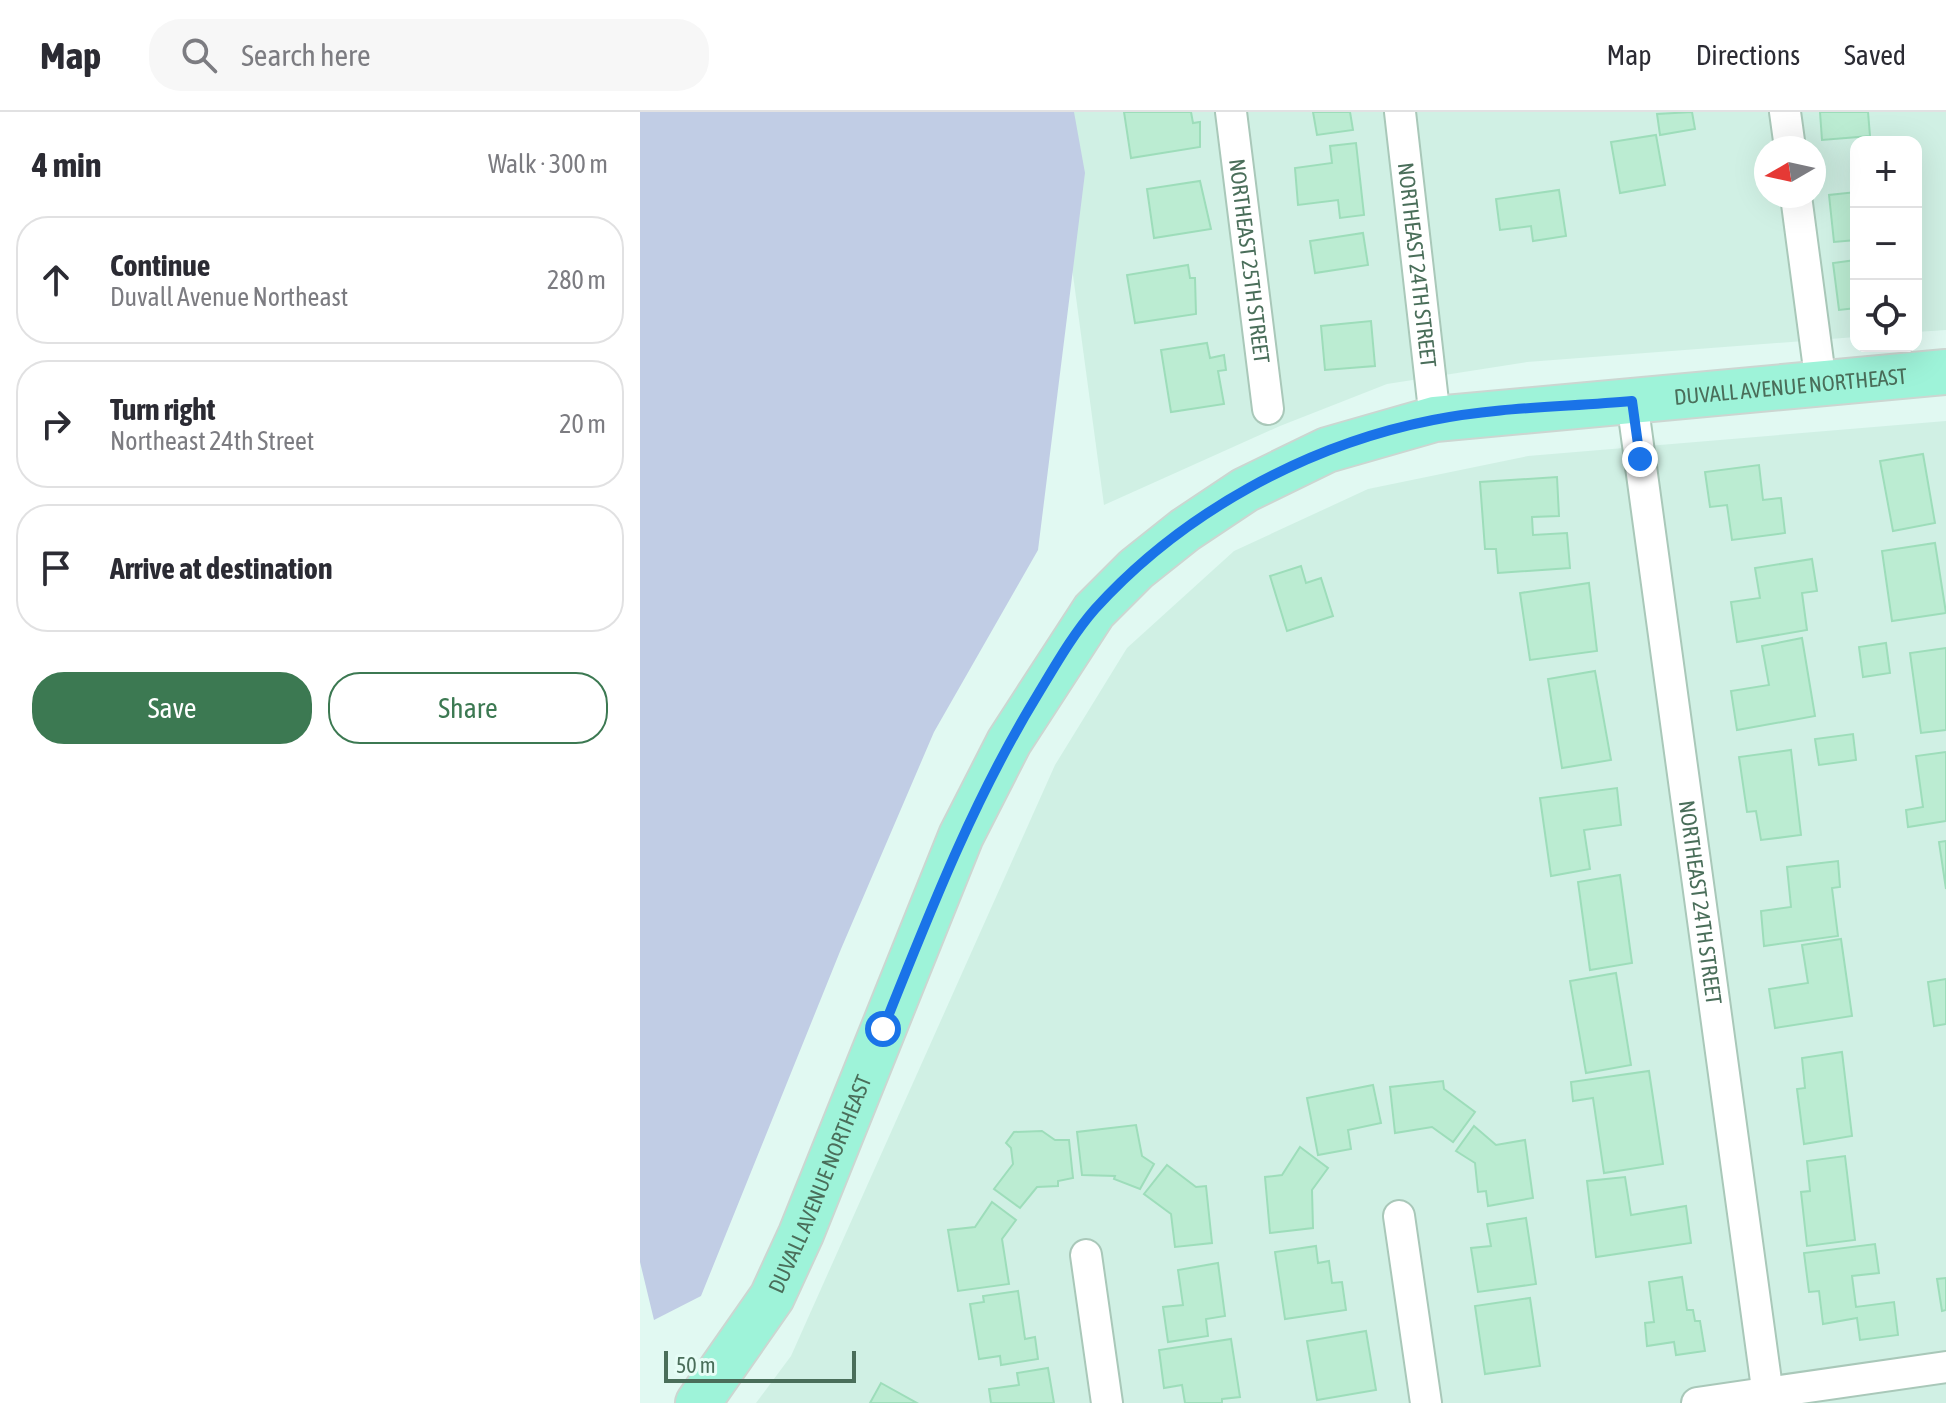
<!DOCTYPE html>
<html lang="en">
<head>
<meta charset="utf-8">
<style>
	:root { --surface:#fff; --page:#f7f7f7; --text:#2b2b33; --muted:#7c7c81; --line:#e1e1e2; --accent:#3c7952 }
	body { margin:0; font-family:"Asap Condensed",sans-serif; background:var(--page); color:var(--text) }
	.controls { position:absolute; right:24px; top:24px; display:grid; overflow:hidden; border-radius:16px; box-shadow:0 8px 32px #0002 }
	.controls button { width:72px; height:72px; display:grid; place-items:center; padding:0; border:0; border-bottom:2px solid var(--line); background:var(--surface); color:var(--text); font:40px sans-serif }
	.compass { position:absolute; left:1114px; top:24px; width:72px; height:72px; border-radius:50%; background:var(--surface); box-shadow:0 8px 32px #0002; rotate:261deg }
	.scale { position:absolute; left:24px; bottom:20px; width:192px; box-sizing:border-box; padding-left:8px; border:4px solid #4a6e5a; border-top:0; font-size:22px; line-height:28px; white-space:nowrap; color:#4a6e5a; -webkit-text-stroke:6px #e6fdf6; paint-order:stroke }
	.stop { position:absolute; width:24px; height:24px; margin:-18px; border:6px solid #1a73e8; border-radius:50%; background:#fff }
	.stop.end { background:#1a73e8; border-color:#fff; box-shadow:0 2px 8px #0008 }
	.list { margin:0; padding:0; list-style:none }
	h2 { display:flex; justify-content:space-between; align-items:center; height:104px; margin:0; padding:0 32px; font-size:34px }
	h2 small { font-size:26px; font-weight:400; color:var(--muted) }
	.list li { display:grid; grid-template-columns:52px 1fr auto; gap:24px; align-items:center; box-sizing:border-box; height:128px; margin:0 16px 16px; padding:0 16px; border:2px solid var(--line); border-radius:32px }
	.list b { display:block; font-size:30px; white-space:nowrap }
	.list p { margin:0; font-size:26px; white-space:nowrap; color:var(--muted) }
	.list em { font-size:26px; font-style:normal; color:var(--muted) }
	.actions { display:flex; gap:16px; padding:24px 32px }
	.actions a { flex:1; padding:18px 0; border:2px solid var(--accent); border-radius:32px; text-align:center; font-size:28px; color:var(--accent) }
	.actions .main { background:var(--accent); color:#fff }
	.icon { flex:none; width:44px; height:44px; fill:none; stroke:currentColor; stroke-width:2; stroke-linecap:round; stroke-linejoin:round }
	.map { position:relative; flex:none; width:1306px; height:1291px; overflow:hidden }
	header { display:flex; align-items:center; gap:48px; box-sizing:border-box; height:112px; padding:0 40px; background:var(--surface); border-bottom:2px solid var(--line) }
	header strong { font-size:38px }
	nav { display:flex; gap:44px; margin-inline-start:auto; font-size:28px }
	.search { width:560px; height:72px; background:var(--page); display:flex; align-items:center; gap:20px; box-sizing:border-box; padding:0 28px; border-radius:32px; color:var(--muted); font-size:30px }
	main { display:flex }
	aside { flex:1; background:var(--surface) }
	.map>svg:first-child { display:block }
	.residential { fill:#d0f0e4; fill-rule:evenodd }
	.green { fill:#c1cde5 }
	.building { fill:#bbecd2; stroke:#9dddba; stroke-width:2 }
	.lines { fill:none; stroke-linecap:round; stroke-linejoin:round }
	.street-casing { stroke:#a9c8b9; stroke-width:34 }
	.primary-casing { stroke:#ccd6d1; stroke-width:48 }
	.street { stroke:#fff; stroke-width:30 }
	.primary { stroke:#9ef3d9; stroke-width:44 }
	.route { stroke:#1a73e8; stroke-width:10 }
	.labels { text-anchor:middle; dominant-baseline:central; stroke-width:7; stroke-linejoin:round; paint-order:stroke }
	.street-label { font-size:22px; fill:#4a6e5a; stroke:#e6fdf6 }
</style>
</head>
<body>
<header>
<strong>Map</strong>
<div class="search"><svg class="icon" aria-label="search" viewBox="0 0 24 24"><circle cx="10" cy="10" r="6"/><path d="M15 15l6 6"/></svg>Search here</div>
<nav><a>Map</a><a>Directions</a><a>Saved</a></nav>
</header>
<main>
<aside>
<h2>4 min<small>Walk · 300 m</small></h2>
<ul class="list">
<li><svg class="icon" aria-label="ahead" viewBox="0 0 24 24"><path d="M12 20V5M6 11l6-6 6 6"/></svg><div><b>Continue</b><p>Duvall Avenue Northeast</p></div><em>280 m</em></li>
<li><svg class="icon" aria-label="right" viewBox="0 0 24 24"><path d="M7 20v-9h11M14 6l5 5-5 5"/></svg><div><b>Turn right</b><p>Northeast 24th Street</p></div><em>20 m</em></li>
<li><svg class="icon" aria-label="arrive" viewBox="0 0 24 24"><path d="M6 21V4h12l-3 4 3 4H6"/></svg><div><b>Arrive at destination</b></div></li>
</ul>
<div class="actions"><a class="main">Save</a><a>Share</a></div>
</aside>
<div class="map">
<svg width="1306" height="1291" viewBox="0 0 1306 1291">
	<rect width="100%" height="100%" fill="#e1f9f2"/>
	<!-- residential -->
	<g class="residential">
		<path d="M411,0H1306V218L1276,220V30H1216V225L887,250L747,272L640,314L464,393ZM1126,36H1174V84H1126Z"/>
		<polygon points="1306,309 1306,1291 116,1291 151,1244 415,653 487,536 594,439 728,377 888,344"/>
	</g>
	<!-- green -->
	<polygon class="green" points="0,0 434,0 445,61 398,438 294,620 201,837 61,1184 14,1208 0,1150"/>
	<!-- building -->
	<g class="building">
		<polygon points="484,0 551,0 553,11 560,10 560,35 491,46"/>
		<polygon points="673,0 710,0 713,18 677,23"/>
		<polygon points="1052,0 1055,17 1020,23 1017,2"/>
		<polygon points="1180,0 1228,0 1230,24 1182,28"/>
		<polygon points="1016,23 1025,73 980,81 971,30"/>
		<polygon points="716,31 724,103 700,106 698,88 658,93 655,56 692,51 690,34"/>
		<polygon points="560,69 571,117 514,126 507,77"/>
		<polygon points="919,78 926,124 893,129 891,114 860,118 856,87"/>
		<polygon points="1216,80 1216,128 1194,130 1189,83"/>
		<polygon points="723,121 728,153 675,161 670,129"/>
		<polygon points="1216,148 1216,196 1199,198 1193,151"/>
		<polygon points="548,153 550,166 555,166 556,202 495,211 487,163"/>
		<polygon points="731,209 735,254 685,258 681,214"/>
		<polygon points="567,231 570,246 584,243 586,258 578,259 584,292 531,300 521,238"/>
		<polygon points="1283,342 1295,411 1253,419 1240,349"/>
		<polygon points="1119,353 1123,388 1141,386 1145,421 1092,428 1087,393 1070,395 1065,360"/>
		<polygon points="917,365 919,404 892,405 893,423 927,421 930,456 858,461 856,437 845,437 840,370"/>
		<polygon points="1295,431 1306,501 1252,509 1242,439"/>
		<polygon points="1172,447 1177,479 1162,481 1167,518 1097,530 1091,490 1120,486 1115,456"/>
		<polygon points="661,454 666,471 681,466 693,504 647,519 630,464"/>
		<polygon points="949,471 957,539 890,548 880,481"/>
		<polygon points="1162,526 1175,604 1097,618 1091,579 1129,573 1122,534"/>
		<polygon points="1246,531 1250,561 1223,565 1219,535"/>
		<polygon points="1306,536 1306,618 1281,621 1270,541"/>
		<polygon points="955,559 971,648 922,656 908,567"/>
		<polygon points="1213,622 1216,648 1179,653 1175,627"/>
		<polygon points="1151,638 1161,723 1121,728 1116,699 1107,700 1099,645"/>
		<polygon points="1306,640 1306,709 1268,715 1266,698 1283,695 1276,644"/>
		<polygon points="977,676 981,713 944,718 950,757 911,764 900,686"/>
		<polygon points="1306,729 1306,777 1299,730"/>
		<polygon points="1198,749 1200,775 1192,776 1198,824 1124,834 1121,799 1151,795 1147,755"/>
		<polygon points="980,763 992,851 950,858 938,770"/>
		<polygon points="1201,827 1212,904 1135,916 1129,877 1168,871 1162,833"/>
		<polygon points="976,861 991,953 946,961 930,869"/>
		<polygon points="1306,867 1306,912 1294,914 1288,870"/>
		<polygon points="1202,940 1212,1024 1164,1032 1157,977 1165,976 1162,946"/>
		<polygon points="1009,959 1023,1052 964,1061 953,986 933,989 931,970"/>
		<polygon points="803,969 804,977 835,1000 813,1030 792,1015 755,1021 750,975"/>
		<polygon points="733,973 741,1011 708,1018 711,1037 678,1043 667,986"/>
		<polygon points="496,1013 502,1044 514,1052 500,1077 474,1067 475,1064 442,1063 437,1020"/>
		<polygon points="834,1014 856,1033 885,1028 893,1086 848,1094 846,1079 838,1080 835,1051 816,1039"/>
		<polygon points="402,1019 415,1028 429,1028 433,1066 418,1069 418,1074 397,1075 380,1096 354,1077 373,1052 371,1036 366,1031 374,1020"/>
		<polygon points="660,1035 688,1056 672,1078 673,1116 630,1121 625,1065 642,1063"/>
		<polygon points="1205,1044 1215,1128 1167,1134 1161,1080 1170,1079 1167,1049"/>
		<polygon points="527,1053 556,1075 566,1074 572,1131 535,1135 531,1102 504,1082"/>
		<polygon points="985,1065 991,1103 1046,1094 1051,1131 956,1145 947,1069"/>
		<polygon points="352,1090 376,1108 362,1127 369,1172 318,1179 308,1118 335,1115"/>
		<polygon points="886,1106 896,1172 838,1180 831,1136 851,1134 847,1112"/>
		<polygon points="1235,1132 1239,1161 1212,1164 1216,1195 1254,1190 1258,1223 1220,1228 1217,1206 1183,1212 1179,1179 1169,1180 1164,1141"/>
		<polygon points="676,1134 678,1151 689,1149 692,1171 702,1170 706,1198 645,1207 635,1140"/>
		<polygon points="578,1151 585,1204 566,1207 568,1224 528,1230 523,1195 543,1193 538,1158"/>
		<polygon points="1042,1165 1047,1198 1053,1198 1055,1209 1060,1209 1065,1239 1036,1243 1034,1230 1007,1234 1005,1211 1014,1210 1009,1170"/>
		<polygon points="1306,1166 1306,1198 1302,1199 1297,1167"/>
		<polygon points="378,1179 385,1227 395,1225 398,1247 361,1253 360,1244 339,1247 330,1192 344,1190 343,1184"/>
		<polygon points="890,1186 900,1254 845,1262 835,1194"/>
		<polygon points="726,1219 736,1278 677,1288 667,1229"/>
		<polygon points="591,1227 600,1285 582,1287 582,1291 545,1291 542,1273 524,1276 519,1238"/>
		<polygon points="408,1256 414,1291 351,1291 349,1277 379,1273 377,1261"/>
		<polygon points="241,1271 277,1291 230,1291"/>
	</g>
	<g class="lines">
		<defs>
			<g id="street">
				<path id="s1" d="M591,0L628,297"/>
				<path id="s2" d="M760,0L795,307"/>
				<polyline points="1145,0 1150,36"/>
				<polyline points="1156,84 1181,272"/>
				<path id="s3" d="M992,289L1129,1291"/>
				<polyline points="759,1104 786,1291"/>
				<polyline points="446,1143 467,1291"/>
				<polyline points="1057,1291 1306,1255"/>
			</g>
			<g id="primary">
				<path id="s4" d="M58,1291L132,1185L161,1122L321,724L369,630L454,499L496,457L545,418L605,378L687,338L795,307L1306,260"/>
			</g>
		</defs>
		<!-- street casing -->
		<use href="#street" class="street-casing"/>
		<!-- primary casing -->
		<use href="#primary" class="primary-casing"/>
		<!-- street -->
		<use href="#street" class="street"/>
		<!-- primary -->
		<use href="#primary" class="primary"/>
	</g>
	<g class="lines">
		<!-- route -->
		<path class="route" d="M243,917C289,802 333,688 398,582C415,554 433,522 455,497C542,401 666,333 793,308C857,295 926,295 992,289L1000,347"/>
	</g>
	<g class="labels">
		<!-- street labels -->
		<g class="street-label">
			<text stroke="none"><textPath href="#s1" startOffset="150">NORTHEAST 25TH STREET</textPath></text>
			<text stroke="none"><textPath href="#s2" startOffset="154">NORTHEAST 24TH STREET</textPath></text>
			<text stroke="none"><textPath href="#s4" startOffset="1644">DUVALL AVENUE NORTHEAST</textPath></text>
			<text stroke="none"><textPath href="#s3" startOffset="506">NORTHEAST 24TH STREET</textPath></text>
			<text stroke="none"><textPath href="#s4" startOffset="252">DUVALL AVENUE NORTHEAST</textPath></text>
		</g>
	</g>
</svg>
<div class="controls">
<button>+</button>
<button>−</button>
<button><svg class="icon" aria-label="locate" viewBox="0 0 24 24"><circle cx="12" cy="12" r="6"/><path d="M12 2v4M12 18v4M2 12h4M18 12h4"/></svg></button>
</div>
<svg class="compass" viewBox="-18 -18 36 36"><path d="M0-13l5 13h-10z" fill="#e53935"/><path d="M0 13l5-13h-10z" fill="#7c7c81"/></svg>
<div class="scale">50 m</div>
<div class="stop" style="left:243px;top:917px"></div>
<div class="stop end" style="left:1000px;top:347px"></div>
</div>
</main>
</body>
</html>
